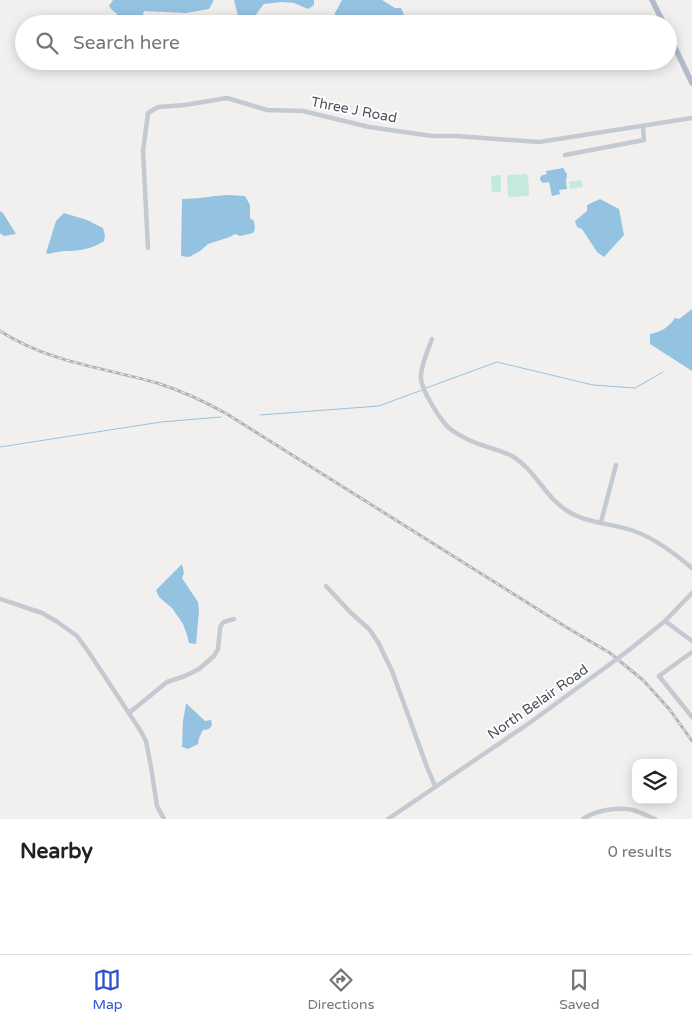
<!DOCTYPE html>
<html lang="en">
<head>
<meta charset="utf-8">
<style>
	:root { --surface:#fff; --page:#f6f6f6; --text:#222; --muted:#767676; --line:#e0e0e0; --accent:#2d53ce }
	body { margin:0; font-family:"Varela Round",sans-serif; background:var(--page); color:var(--text) }
	.controls { position:absolute; right:15px; bottom:15px; display:grid; overflow:hidden; border-radius:10px; box-shadow:0 2px 12px #0003 }
	.controls button { width:45px; height:45px; display:grid; place-items:center; padding:0; border:0; border-bottom:1px solid var(--line); background:var(--surface); color:var(--text); font:25px sans-serif }
	.list { margin:0; padding:0; list-style:none }
	h2 { display:flex; justify-content:space-between; align-items:center; height:65px; margin:0; padding:0 20px; font-size:21px }
	h2 small { font-size:16px; font-weight:400; color:var(--muted) }
	.icon { flex:none; width:28px; height:28px; fill:none; stroke:currentColor; stroke-width:2; stroke-linecap:round; stroke-linejoin:round }
	.map { position:relative; flex:none; width:692px; height:819px; overflow:hidden }
	.search { position:absolute; background:var(--surface); box-shadow:0 2px 12px #0003; left:15px; right:15px; top:15px; height:55px; display:flex; align-items:center; gap:12px; box-sizing:border-box; padding:0 18px; border-radius:28px; color:var(--muted); font-size:19px }
	.sheet { height:135px; background:var(--surface) }
	nav { display:flex; justify-content:space-around; align-items:center; box-sizing:border-box; height:70px; border-top:1px solid var(--line); background:var(--surface); font-size:14px; color:var(--muted) }
	nav a { display:grid; justify-items:center; gap:2px }
	nav .on { color:var(--accent) }
	.map>svg:first-child { display:block }
	.green { fill:#c3eada }
	.water { fill:#94c3e2 }
	.lines { fill:none; stroke-linecap:round; stroke-linejoin:round }
	.stream { stroke:#94c3e2; stroke-width:1 }
	.minor { stroke:#c4c9d2; stroke-width:4.5 }
	.major { stroke:#b2bacb; stroke-width:5.5 }
	.rail-casing { stroke:#b2b3b9; stroke-width:3 }
	.rail { stroke:#fff; stroke-width:1; stroke-dasharray:4; stroke-linecap:butt }
	.minor-bridge { stroke:#c4c9d2; stroke-width:4.5 }
	.labels { text-anchor:middle; dominant-baseline:central; stroke-width:4; stroke-linejoin:round; paint-order:stroke }
	.street-label { font-size:14px; fill:#494f5b; stroke:#fff }
</style>
</head>
<body>
<div class="map">
<svg width="692" height="819" viewBox="0 0 692 819">
	<rect width="100%" height="100%" fill="#f1f0ef"/>
	<!-- green -->
	<g class="green">
		<polygon points="526,174 528,176 529,195 527,196 510,197 508,195 507,177 509,175"/>
		<polygon points="501,175 501,192 492,192 491,176"/>
		<polygon points="581,180 583,187 570,189 569,182"/>
	</g>
	<!-- water -->
	<g class="water">
		<polygon points="113,0 213,0 213,2 209,9 186,13 144,11 140,24 122,24 116,13 112,10 109,6"/>
		<polygon points="234,0 314,0 314,5 308,9 294,3 282,2 264,4 259,10 250,24 240,24"/>
		<polygon points="342,0 382,0 395,8 401,8 406,19 407,24 331,24 335,13"/>
		<path d="M563,168L567,174L566,181L567,189L559,190L560,194L552,196L549,182L543,183L540,180C540,175 543,175 547,174L546,171Z"/>
		<path d="M227,195L245,196L250,205V218L254,221L255,229L253,233L240,236L235,234L230,237L208,244L200,251L189,257L181,256L182,199C198,199 211,196 227,195Z"/>
		<polygon points="600,199 619,209 624,235 604,257 597,252 582,229 577,227 575,221 587,211 587,205"/>
		<polygon points="0,211 3,213 16,234 4,236 0,233"/>
		<path d="M64,213L87,220L103,228L105,236L104,241C92,249 79,251 65,251C59,252 55,252 49,254L46,253L56,221Z"/>
		<path d="M692,309V371L650,344V334C661,332 669,327 675,318L679,319Z"/>
		<polygon points="182,564 184,573 182,578 198,602 199,611 196,644 189,643 187,635 183,624 172,608 159,597 156,590"/>
		<path d="M186,704H187L205,721L211,720L212,725C210,729 208,730 203,730L199,738L198,744L188,749L182,747L183,721Z"/>
	</g>
	<g class="lines">
		<!-- stream -->
		<g class="stream">
			<polyline points="426,388 497,362 593,385 635,388 663,372"/>
			<polyline points="260,415 379,406 422,390"/>
			<polyline points="0,447 161,422 221,417"/>
		</g>
		<!-- minor -->
		<g class="minor">
			<polyline points="565,155 644,140 643,127"/>
			<polyline points="148,248 143,151 148,113 158,107 185,105 227,98 267,110 303,111 369,127 432,136 456,136 539,142 692,118"/>
			<path d="M432,339C428,350 420,367 421,379C422,391 441,421 449,428C455,433 463,437 469,440C483,447 499,449 512,456C536,470 545,498 569,512C587,523 614,524 634,531C656,539 675,554 692,568"/>
			<polyline points="601,522 616,465"/>
			<polyline points="326,586 350,612 369,629 378,642 392,671 427,767 435,786"/>
			<polyline points="0,599 42,613 56,621 77,636 90,654 140,730 146,741 151,767 157,806 164,819"/>
			<polyline points="665,621 692,641"/>
			<polyline points="629,650 665,621 692,593"/>
			<polyline points="692,652 659,676 692,717"/>
			<polyline points="129,713 167,682 185,676 199,669 214,656 218,649 220,629 221,625 224,622 234,619"/>
			<polyline points="388,819 528,724 606,667"/>
			<path d="M583,819C596,810 617,807 633,810C640,812 648,816 655,819"/>
		</g>
		<!-- major -->
		<g class="major">
			<polyline points="652,0 664,24"/>
			<polyline points="668,33 692,83"/>
		</g>
		<defs>
			<path id="rail" d="M0,331C50,363 102,367 157,383C182,391 204,401 227,414L566,627L610,653L644,681L670,710L692,741"/>
		</defs>
		<!-- rail casing -->
		<use href="#rail" class="rail-casing"/>
		<!-- rail -->
		<use href="#rail" class="rail"/>
		<!-- minor-bridge -->
		<polyline class="minor-bridge" points="606,667 629,650"/>
	</g>
	<g class="labels">
		<!-- street labels -->
		<g class="street-label">
			<text transform="translate(354 110) rotate(11)">Three J Road</text>
			<text transform="translate(538 702) rotate(-35)">North Belair Road</text>
		</g>
	</g>
</svg>
<div class="controls">
<button><svg class="icon" aria-label="layers" viewBox="0 0 24 24"><path d="M12 4l9 5-9 5-9-5zM3 14l9 5 9-5"/></svg></button>
</div>
<div class="search"><svg class="icon" aria-label="search" viewBox="0 0 24 24"><circle cx="10" cy="10" r="6"/><path d="M15 15l6 6"/></svg>Search here</div>
</div>
<section class="sheet">
<h2>Nearby<small>0 results</small></h2>
<ul class="list">
</ul>
</section>
<nav>
<a class="on"><svg class="icon" aria-label="map" viewBox="0 0 24 24"><path d="M3 6l6-2 6 2 6-2v14l-6 2-6-2-6 2zM9 4v14M15 6v14"/></svg>Map</a>
<a><svg class="icon" aria-label="directions" viewBox="0 0 24 24"><path d="M12 3l9 9-9 9-9-9zM9 14v-3h6M13 9l2 2-2 2"/></svg>Directions</a>
<a><svg class="icon" aria-label="saved" viewBox="0 0 24 24"><path d="M7 4h10v16l-5-4-5 4z"/></svg>Saved</a>
</nav>
</body>
</html>
